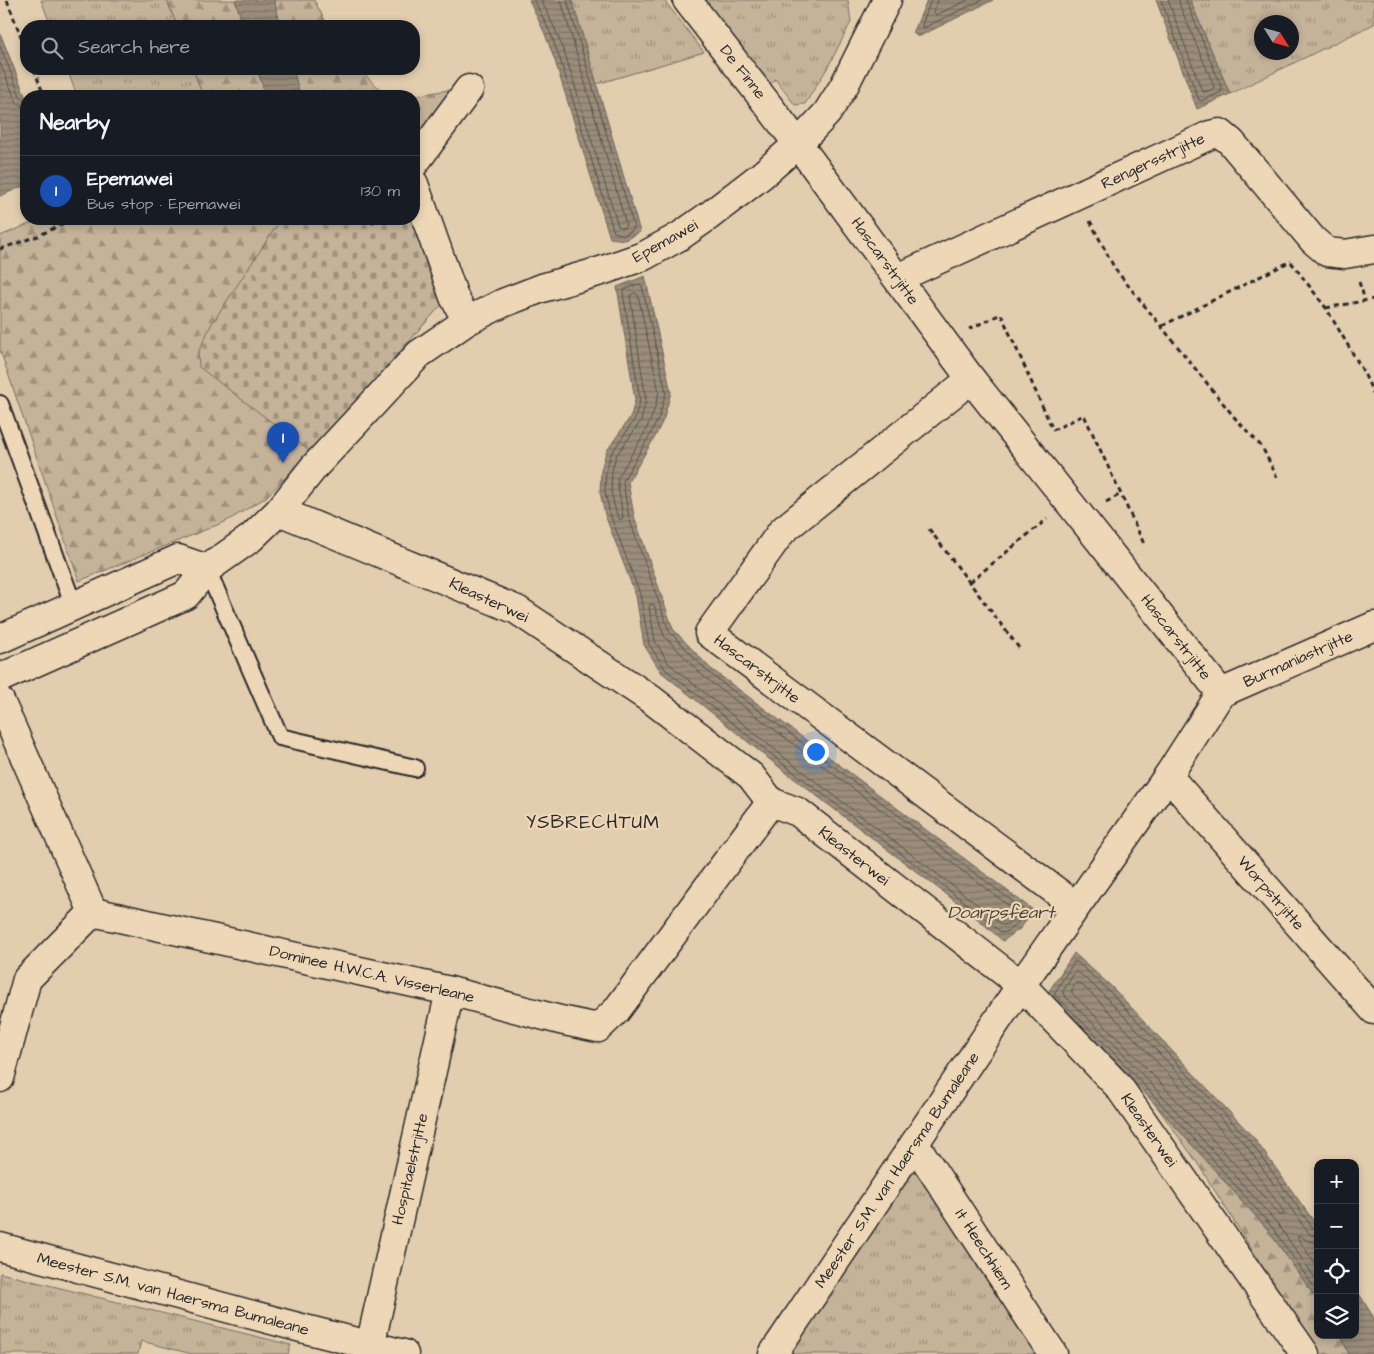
<!DOCTYPE html>
<html lang="en">
<head>
<meta charset="utf-8">
<style>
	:root { --surface:#171b24; --page:#20242c; --text:#f1f3f6; --muted:#9ea1a6; --line:#363941; --accent:#0f766e }
	body { margin:0; font-family:"Architects Daughter",sans-serif; background:var(--page); color:var(--text) }
	.controls { position:absolute; right:15px; bottom:15px; display:grid; overflow:hidden; border-radius:10px; box-shadow:0 2px 8px #0003 }
	.controls button { width:45px; height:45px; display:grid; place-items:center; padding:0; border:0; border-bottom:1px solid var(--line); background:var(--surface); color:var(--text); font:25px sans-serif }
	.compass { position:absolute; left:1254px; top:15px; width:45px; height:45px; border-radius:50%; background:var(--surface); box-shadow:0 2px 8px #0003; rotate:127deg }
	.you { position:absolute; left:815px; top:751px; width:18px; height:18px; margin:-12px; border:4px solid #fff; border-radius:50%; background:#1a73e8; box-shadow:0 0 0 8px #1a73e833 }
	.badge { display:grid; place-items:center; width:32px; height:32px; border-radius:50%; background:var(--accent); color:#fff; font-size:16px; font-weight:700 }
	.pin { position:absolute; translate:-50% -41px; filter:drop-shadow(0 1px 2px #0008) }
	.pin::after { content:''; position:absolute; top:26px; width:18px; height:15px; background:inherit; clip-path:polygon(0 0,100% 0,50% 100%) }
	.list { margin:0; padding:0; list-style:none }
	h2 { display:flex; justify-content:space-between; align-items:center; height:65px; margin:0; padding:0 20px; font-size:21px }
	h2 small { font-size:16px; font-weight:400; color:var(--muted) }
	.list li { display:grid; grid-template-columns:32px 1fr auto; gap:15px; align-items:center; box-sizing:border-box; height:70px; padding:0 20px; border-top:1px solid var(--line) }
	.list b { display:block; font-size:19px; white-space:nowrap }
	.list p { margin:0; font-size:16px; white-space:nowrap; color:var(--muted) }
	.list em { font-size:16px; font-style:normal; color:var(--muted) }
	.icon { flex:none; width:28px; height:28px; fill:none; stroke:currentColor; stroke-width:2; stroke-linecap:round; stroke-linejoin:round }
	.map { position:relative; flex:none; width:1374px; height:1354px; overflow:hidden }
	.search { position:absolute; background:var(--surface); box-shadow:0 2px 8px #0003; left:20px; top:20px; width:400px; height:55px; display:flex; align-items:center; gap:12px; box-sizing:border-box; padding:0 18px; border-radius:20px; color:var(--muted); font-size:19px }
	.panel { position:absolute; background:var(--surface); box-shadow:0 2px 8px #0003; left:20px; top:90px; width:400px; height:135px; border-radius:20px }
	.map>svg:first-child { display:block }
	.grass { fill:url(#grass-tufts); stroke:#786e62; fill-rule:evenodd }
	.forest { fill:url(#forest-firs); stroke:#786e62 }
	.cemetery { fill:url(#cemetery-stones); stroke:#786e62 }
	.water { fill:url(#water-rules); stroke:#6e665a }
	.lines { fill:none; stroke-linecap:round; stroke-linejoin:round }
	.shore { stroke:#57524b; stroke-width:1 }
	.lane-casing { stroke:#2b2b2b; stroke-width:20 }
	.street-casing { stroke:#2b2b2b; stroke-width:31 }
	.secondary-casing { stroke:#2b2b2b; stroke-width:31 }
	.path { stroke:#2b2b2b; stroke-width:3; stroke-dasharray:5 4; stroke-linecap:butt }
	.lane { stroke:#eed7b7; stroke-width:16 }
	.street { stroke:#eed7b7; stroke-width:28 }
	.secondary { stroke:#eed7b7; stroke-width:28 }
	.labels { text-anchor:middle; dominant-baseline:central; stroke-width:4.5; stroke-linejoin:round; paint-order:stroke }
	.street-label { font-size:16px; fill:#2b2b2b; stroke:#eed7b7 }
	.water-label { font-size:18px; font-style:italic; fill:#47443f; stroke:#eed7b7 }
	.quarter-label { font-size:19px; letter-spacing:1px; fill:#2b2b2b; stroke:#eed7b7 }
</style>
</head>
<body>
<div class="map">
<svg width="1374" height="1354" viewBox="0 0 1374 1354">
	<defs>
		<pattern id="grass-tufts" width="24" height="20" patternUnits="userSpaceOnUse" patternTransform="scale(1.25)"><rect width="24" height="20" fill="#c4b299"/><path d="M3 7l-1-3M5 7V3M7 7l1-3M15 17l-1-3M17 17v-4M19 17l1-3" fill="none" stroke="#9f917d"/></pattern>
		<pattern id="forest-firs" width="22" height="20" patternUnits="userSpaceOnUse" patternTransform="scale(1.25)"><rect width="22" height="20" fill="#c4b299"/><path d="M5 1l3.5 6h-7zM16 11l3.5 6h-7z" fill="#9f917d"/></pattern>
		<pattern id="cemetery-stones" width="16" height="16" patternUnits="userSpaceOnUse" patternTransform="scale(1.25)"><rect width="16" height="16" fill="#c4b299"/><path d="M2 7V4a2 2 0 0 1 4 0v3zM10 15v-3a2 2 0 0 1 4 0v3z" fill="#9f917d"/></pattern>
		<pattern id="water-rules" width="6" height="5" patternUnits="userSpaceOnUse" patternTransform="scale(1.25)"><rect width="6" height="5" fill="#9a8d7a"/><path d="M0 2.5h6" fill="none" stroke="#7e7364"/></pattern>
	</defs>
	<rect width="100%" height="100%" fill="#e2cdaf"/>
	<filter id="ink" filterUnits="userSpaceOnUse"><feTurbulence type="fractalNoise" baseFrequency=".02" numOctaves="2"/><feDisplacementMap in="SourceGraphic" scale="10" xChannelSelector="R" yChannelSelector="G"/><feConvolveMatrix kernelMatrix="1 2 1 2 8 2 1 2 1" color-interpolation-filters="sRGB"/></filter>
	<g filter="url(#ink)">
		<!-- grass -->
		<g class="grass">
			<polygon points="41,0 167,0 177,26 51,26"/>
			<polygon points="572,0 664,0 704,52 597,84"/>
			<polygon points="702,0 848,0 851,22 828,67 805,104 795,105 775,79 769,86"/>
			<path d="M1190,0H1374V24L1230,94ZM1262,22H1292V52H1262Z"/>
			<polygon points="67,69 193,69 203,96 77,96"/>
			<polygon points="915,1170 1038,1354 787,1354"/>
			<polygon points="0,1273 291,1345 288,1354 192,1354 141,1341 138,1354 0,1354"/>
		</g>
		<!-- forest -->
		<g class="forest">
			<polygon points="167,0 235,0 244,26 177,26"/>
			<polygon points="274,0 314,0 328,26 281,26"/>
			<polygon points="193,69 257,69 266,96 203,96"/>
			<polygon points="293,69 359,69 387,96 300,96"/>
			<polygon points="466,87 414,168 413,96"/>
			<polygon points="41,219 281,219 211,326 198,353 311,452 265,498 227,521 79,581 0,350 0,236"/>
			<polygon points="1155,1104 1268,1230 1318,1301 1318,1335 1340,1335 1349,1354 1318,1354 1196,1161"/>
		</g>
		<!-- cemetery -->
		<polygon class="cemetery" points="281,219 412,219 444,302 311,452 199,367 198,353 211,325"/>
		<!-- water -->
		<g class="water">
			<polygon points="235,0 274,0 281,26 244,26"/>
			<polygon points="529,0 572,0 640,232 625,240 610,238 555,61 545,34"/>
			<polygon points="927,0 993,0 918,37 913,33"/>
			<polygon points="1156,0 1190,0 1230,94 1197,109"/>
			<polygon points="0,33 26,98 26,185 0,196"/>
			<polygon points="257,69 293,69 300,96 266,96"/>
			<polygon points="645,276 671,392 664,418 655,437 628,482 634,516 673,629 710,668 1033,910 1021,928 1003,941 972,914 784,771 661,672 644,645 636,596 605,515 600,492 601,470 606,452 631,416 635,400 617,287"/>
			<polygon points="1074,953 1112,987 1254,1138 1318,1227 1318,1301 1268,1230 1203,1156 1109,1055 1047,994"/>
			<polygon points="1355,1287 1374,1318 1374,1354 1349,1354 1340,1335 1355,1335"/>
		</g>
		<g class="lines">
			<!-- shore -->
			<g class="shore">
				<polyline points="534,0 550,32 560,59 614,232 624,235 633,230 634,227 567,0"/>
				<polyline points="541,0 555,29 566,57 618,226 624,228 626,224 561,0"/>
				<polyline points="931,0 922,25 923,28 982,0"/>
				<polyline points="938,0 934,12 936,15 968,0"/>
				<polyline points="1161,0 1199,100 1201,101 1221,92 1222,89 1186,0"/>
				<polyline points="1168,0 1202,91 1205,92 1213,89 1214,86 1180,6 1179,0"/>
				<polyline points="0,46 21,98 26,101"/>
				<polyline points="0,63 16,101 20,106 26,107"/>
				<path d="M640,284L642,286L666,392L659,417L650,435L624,479L623,483L629,518L669,631L708,672L1024,910L1025,913C1019,921 1012,931 1002,933L975,910L787,767L665,669L649,644L640,594L610,514L605,492L606,471L611,454L635,419L640,400L623,292L624,290Z"/>
				<polygon points="635,293 638,295 659,392 653,414 645,432 617,479 623,518 620,520 616,512 611,492 612,471 616,456 641,421 646,400 630,296"/>
				<path d="M651,604L654,605L664,636L703,676L1016,911L1017,914C1013,919 1008,926 1002,925L978,905L790,762L669,664L655,641L649,607Z"/>
				<path d="M1076,983H1080L1099,1001L1240,1150L1284,1212V1215H1280C1213,1139 1145,1064 1072,993V990Z"/>
				<polyline points="1318,1229 1312,1227 1250,1141 1109,991 1077,962 1074,962 1055,992 1055,995 1113,1052 1207,1153 1272,1227 1318,1293"/>
				<polyline points="1318,1236 1311,1235 1307,1231 1246,1145 1104,995 1078,972 1075,972 1063,991 1063,994 1117,1047 1211,1149 1277,1223 1318,1282"/>
				<polyline points="1318,1243 1308,1241 1300,1236 1297,1237 1318,1268"/>
			</g>
			<defs>
				<g id="lane">
					<polyline points="0,404 74,607"/>
					<polyline points="207,569 280,737 415,768"/>
				</g>
				<g id="street">
					<polyline points="687,0 798,144 971,379 1221,693 1168,776 1021,985 773,1354"/>
					<polyline points="414,164 469,89"/>
					<polyline points="414,184 454,297 467,321"/>
					<polyline points="898,278 1210,135 1220,133 1231,142 1313,240 1327,252 1345,254 1374,249"/>
					<polyline points="971,379 782,531 709,633 1076,906"/>
					<polyline points="1221,693 1374,626"/>
					<polyline points="0,701 93,912 450,991 560,1020 598,1028 616,1011 771,802"/>
					<polyline points="1168,776 1374,1010"/>
					<polyline points="0,1078 27,979 93,912"/>
					<polyline points="915,1144 1053,1354"/>
					<polyline points="0,1247 305,1329 404,1354"/>
					<polyline points="370,1346 450,991"/>
				</g>
				<g id="secondary">
					<polyline points="279,511 517,610 652,700 751,776 771,802 798,812 1021,985 1119,1087 1305,1354"/>
					<polyline points="0,639 178,559 207,569"/>
					<polyline points="0,678 186,595 207,569 251,538 279,511 314,467 419,354 467,321 503,303 542,288 601,271 644,256 680,236 710,215 762,175 798,144 827,113 844,86 887,0"/>
				</g>
			</defs>
			<!-- lane casing -->
			<use href="#lane" class="lane-casing"/>
			<!-- street casing -->
			<use href="#street" class="street-casing"/>
			<!-- secondary casing -->
			<use href="#secondary" class="secondary-casing"/>
			<!-- path -->
			<g class="path">
				<polyline points="7,0 26,50"/>
				<polyline points="34,69 44,96"/>
				<polyline points="1090,221 1115,269 1235,418 1262,447 1277,477"/>
				<polyline points="372,223 375,219"/>
				<polyline points="0,249 38,236 72,219"/>
				<polyline points="1291,262 1326,308 1363,371 1374,395"/>
				<polyline points="1359,282 1365,300"/>
				<polyline points="1326,308 1374,299"/>
				<polyline points="1162,326 1291,261"/>
				<polyline points="969,329 1001,314 1053,430 1084,415 1145,546"/>
				<polyline points="1106,502 1121,494"/>
				<polyline points="929,529 1019,648"/>
				<polyline points="970,582 1047,519"/>
			</g>
			<!-- lane -->
			<use href="#lane" class="lane"/>
			<!-- street -->
			<use href="#street" class="street"/>
			<!-- secondary -->
			<use href="#secondary" class="secondary"/>
		</g>
	</g>
	<g class="labels">
		<!-- street labels -->
		<g class="street-label">
			<text transform="translate(743 72) rotate(52)">De Finne</text>
			<text transform="translate(1153 161) rotate(-25)">Rengersstrjitte</text>
			<text transform="translate(665 241) rotate(-29)">Epemawei</text>
			<text transform="translate(885 261) rotate(54)">Hascarstrjitte</text>
			<text transform="translate(489 600) rotate(25)">Kleasterwei</text>
			<text transform="translate(1176 637) rotate(52)">Hascarstrjitte</text>
			<text transform="translate(1298 659) rotate(-24)">Burmaniastrjitte</text>
			<text transform="translate(757 669) rotate(37)">Hascarstrjitte</text>
			<text transform="translate(854 856) rotate(38)">Kleasterwei</text>
			<text transform="translate(1271 893) rotate(49)">Worpstrjitte</text>
			<text transform="translate(372 974) rotate(13)">Dominee H.W.C.A. Visserleane</text>
			<text transform="translate(1149 1130) rotate(55)">Kleasterwei</text>
			<text transform="translate(410 1169) rotate(-77)">Hospitaelstrjitte</text>
			<text transform="translate(897 1170) rotate(-56)">Meester S.M. van Haersma Bumaleane</text>
			<text transform="translate(984 1249) rotate(57)">It Heechhiem</text>
			<text transform="translate(173 1294) rotate(15)">Meester S.M. van Haersma Bumaleane</text>
		</g>
		<!-- water labels -->
		<g class="water-label">
			<text x="1001" y="912">Doarpsfeart</text>
		</g>
		<!-- quarter labels -->
		<g class="quarter-label">
			<text x="593" y="822">YSBRECHTUM</text>
		</g>
	</g>
</svg>
<div class="controls">
<button>+</button>
<button>−</button>
<button><svg class="icon" aria-label="locate" viewBox="0 0 24 24"><circle cx="12" cy="12" r="6"/><path d="M12 2v4M12 18v4M2 12h4M18 12h4"/></svg></button>
<button><svg class="icon" aria-label="layers" viewBox="0 0 24 24"><path d="M12 4l9 5-9 5-9-5zM3 14l9 5 9-5"/></svg></button>
</div>
<svg class="compass" viewBox="-18 -18 36 36"><path d="M0-13l5 13h-10z" fill="#e53935"/><path d="M0 13l5-13h-10z" fill="#9ea1a6"/></svg>
<div class="you"></div>
<div class="pin badge" style="left:283px;top:463px;background:#1a4fb4">1</div>
<div class="search"><svg class="icon" aria-label="search" viewBox="0 0 24 24"><circle cx="10" cy="10" r="6"/><path d="M15 15l6 6"/></svg>Search here</div>
<section class="panel">
<h2>Nearby<small></small></h2>
<ul class="list">
<li><span class="badge" style="background:#1a4fb4">1</span><div><b>Epemawei</b><p>Bus stop · Epemawei</p></div><em>130 m</em></li>
</ul>
</section>
</div>
</body>
</html>
